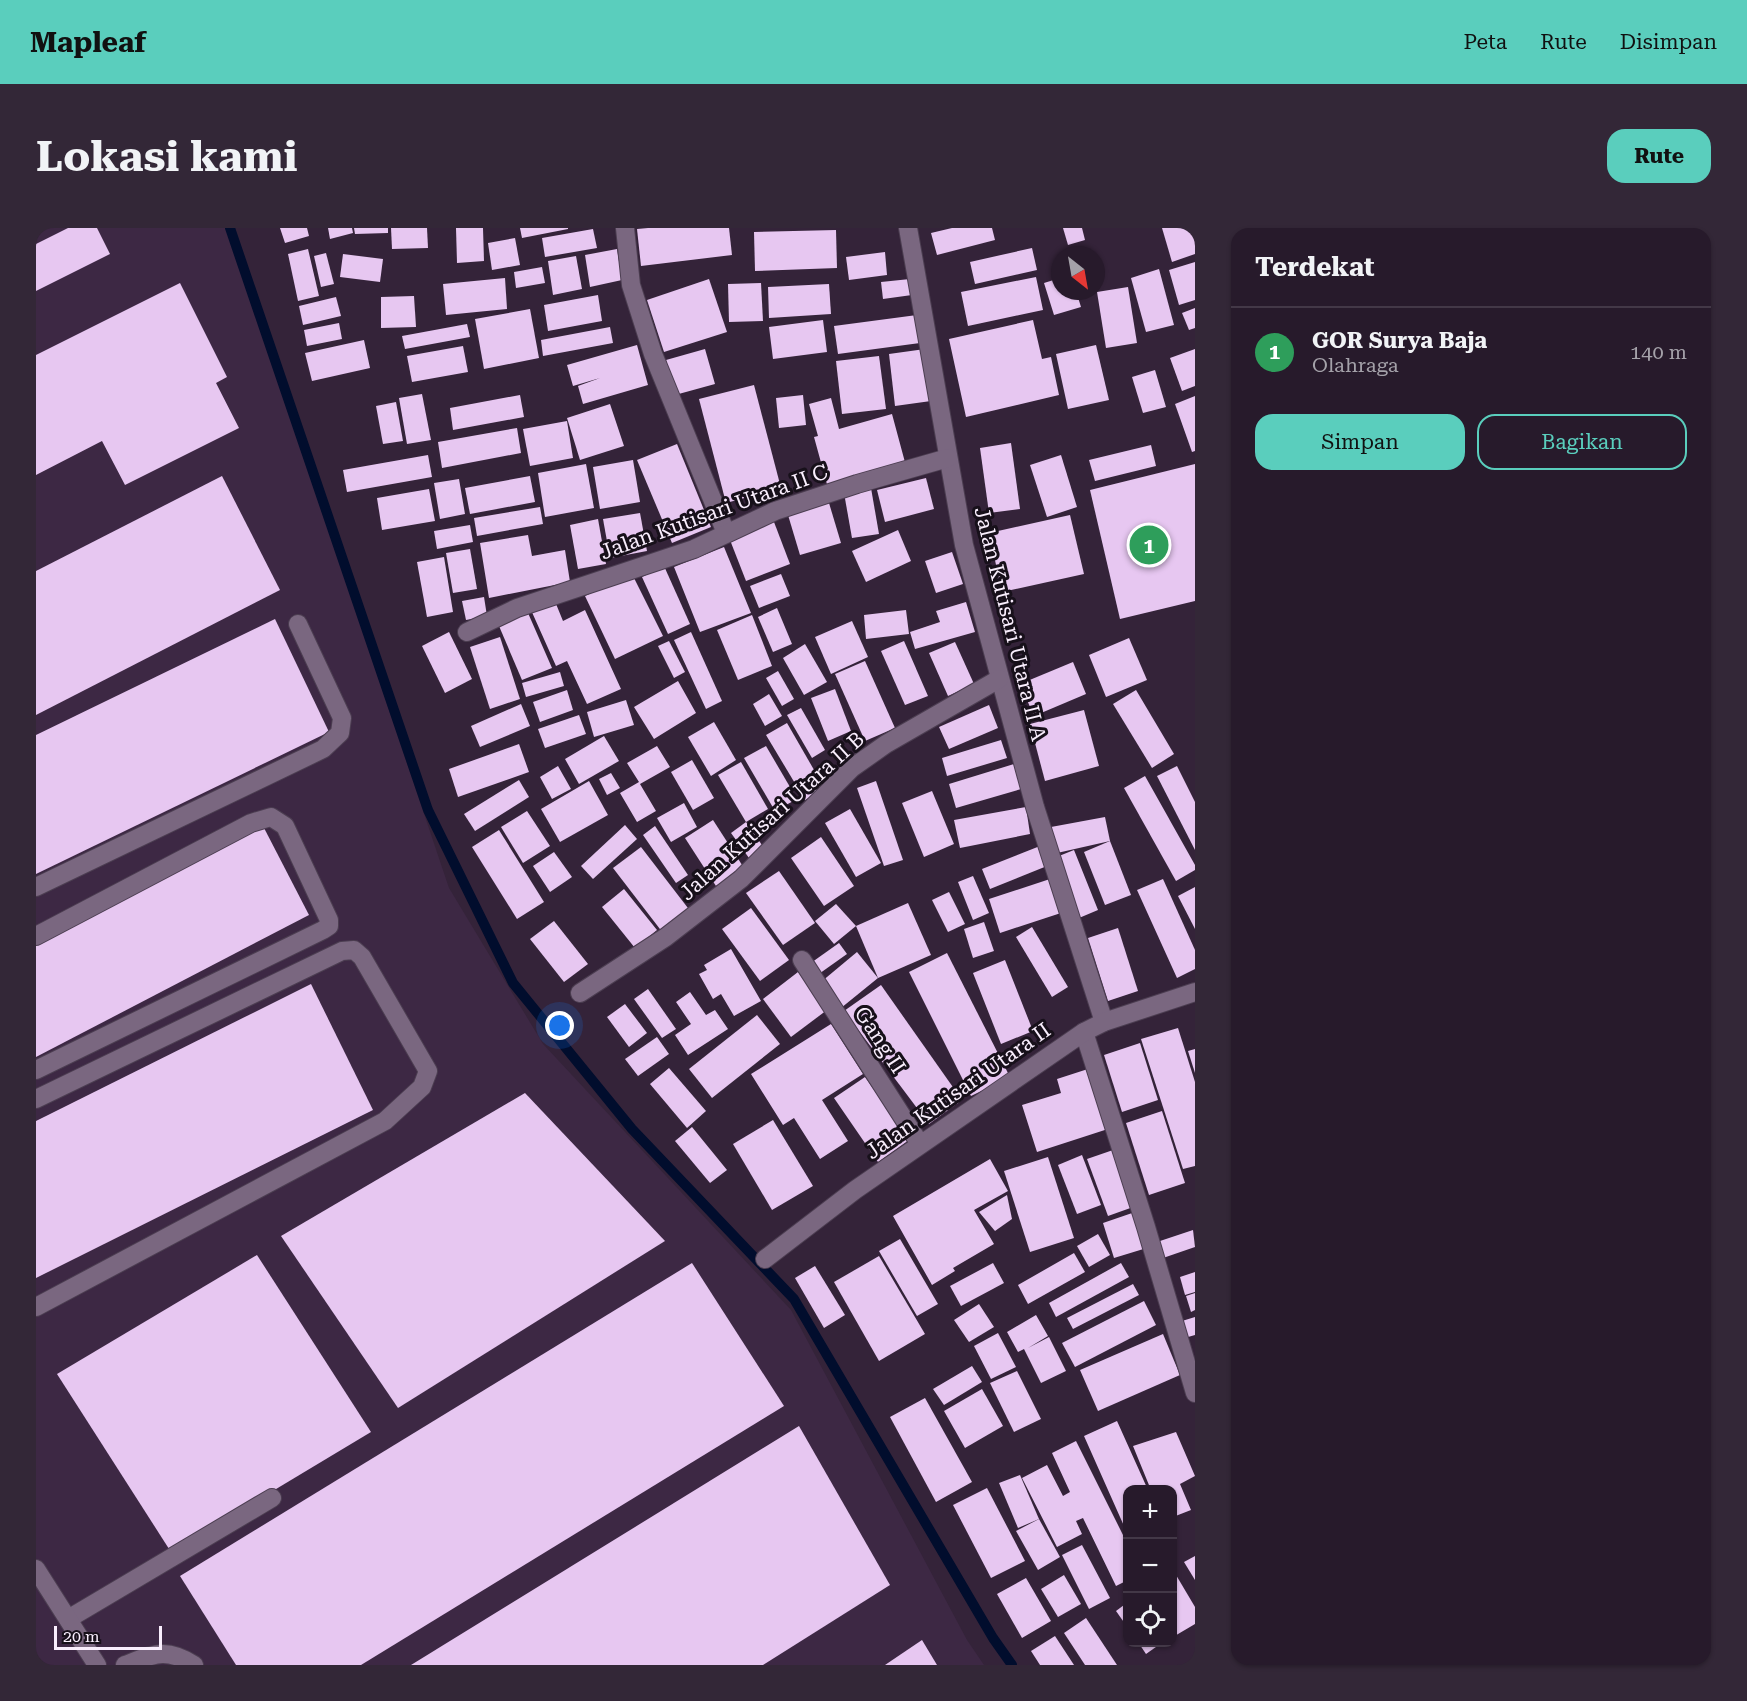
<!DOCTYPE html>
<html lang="id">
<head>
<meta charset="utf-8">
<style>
	:root { --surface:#271a2b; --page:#332737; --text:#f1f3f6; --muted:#a4a1a9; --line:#433847; --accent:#5acebd }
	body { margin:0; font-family:"Roboto Serif",serif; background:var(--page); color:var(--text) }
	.controls { position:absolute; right:18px; bottom:18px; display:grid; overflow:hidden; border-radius:12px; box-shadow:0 2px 4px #0004 }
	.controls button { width:54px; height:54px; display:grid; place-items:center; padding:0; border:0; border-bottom:2px solid var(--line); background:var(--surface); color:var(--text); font:30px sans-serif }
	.compass { position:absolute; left:1015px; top:18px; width:54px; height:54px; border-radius:50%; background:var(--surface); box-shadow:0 2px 4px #0004; rotate:149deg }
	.scale { position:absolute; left:18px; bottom:15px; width:108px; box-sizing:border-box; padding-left:6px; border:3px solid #f9eefd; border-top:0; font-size:16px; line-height:21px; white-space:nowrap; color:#f9eefd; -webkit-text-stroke:4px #17101a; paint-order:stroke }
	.you { position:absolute; left:524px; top:798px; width:21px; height:21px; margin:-15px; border:4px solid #fff; border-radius:50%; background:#1a73e8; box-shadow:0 0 0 9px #1a73e833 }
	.badge { display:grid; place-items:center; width:39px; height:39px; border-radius:50%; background:var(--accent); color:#fff; font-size:20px; font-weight:700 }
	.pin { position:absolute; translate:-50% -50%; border:3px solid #fff; box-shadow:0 2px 6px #0006 }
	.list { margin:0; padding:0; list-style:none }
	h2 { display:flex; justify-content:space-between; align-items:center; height:78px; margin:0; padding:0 24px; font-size:26px }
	h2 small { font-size:20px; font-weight:400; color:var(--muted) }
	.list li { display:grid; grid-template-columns:39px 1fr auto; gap:18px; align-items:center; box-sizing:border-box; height:90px; padding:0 24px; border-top:2px solid var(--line) }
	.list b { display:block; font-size:22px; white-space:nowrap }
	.list p { margin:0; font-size:20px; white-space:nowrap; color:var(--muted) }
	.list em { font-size:20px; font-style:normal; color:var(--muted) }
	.actions { display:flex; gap:12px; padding:18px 24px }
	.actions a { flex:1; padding:14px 0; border:2px solid var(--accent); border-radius:18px; text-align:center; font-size:21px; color:var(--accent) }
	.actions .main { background:var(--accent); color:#111 }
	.icon { flex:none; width:33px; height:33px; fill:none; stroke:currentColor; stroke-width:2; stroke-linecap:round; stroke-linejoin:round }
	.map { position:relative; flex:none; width:1159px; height:1437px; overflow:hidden; border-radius:18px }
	header { display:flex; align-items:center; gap:36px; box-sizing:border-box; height:84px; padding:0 30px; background:var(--accent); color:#111 }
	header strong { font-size:28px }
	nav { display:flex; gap:33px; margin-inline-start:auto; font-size:21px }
	.intro { display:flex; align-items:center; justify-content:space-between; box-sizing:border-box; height:144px; padding:0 36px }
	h1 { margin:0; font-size:42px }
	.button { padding:15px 27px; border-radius:18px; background:var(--accent); color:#111; font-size:21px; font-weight:700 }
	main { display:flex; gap:36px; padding:0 36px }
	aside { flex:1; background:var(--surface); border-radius:18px; box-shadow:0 2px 4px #0004 }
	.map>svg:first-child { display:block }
	.built { fill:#3d2844 }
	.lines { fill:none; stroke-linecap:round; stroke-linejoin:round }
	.stream { stroke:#010d2d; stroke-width:10 }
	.building { fill:#e7c7f1 }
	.service-casing { stroke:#4c3e51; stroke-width:20 }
	.minor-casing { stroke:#4c3e51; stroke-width:20 }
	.tertiary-casing { stroke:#4c3e51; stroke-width:20 }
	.service { stroke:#7a6780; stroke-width:18 }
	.minor { stroke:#7a6780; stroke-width:18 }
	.tertiary { stroke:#7a6780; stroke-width:18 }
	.labels { text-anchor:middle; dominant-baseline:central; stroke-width:6; stroke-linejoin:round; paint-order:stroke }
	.street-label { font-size:21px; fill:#f9eefd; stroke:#17101a }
</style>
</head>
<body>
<header>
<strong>Mapleaf</strong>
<nav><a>Peta</a><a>Rute</a><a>Disimpan</a></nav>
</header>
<div class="intro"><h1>Lokasi kami</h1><a class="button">Rute</a></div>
<main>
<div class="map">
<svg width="1159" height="1437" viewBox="0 0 1159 1437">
	<rect width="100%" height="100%" fill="#342339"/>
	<!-- built -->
	<polygon class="built" points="0,0 191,0 413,660 507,816 755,1082 931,1412 948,1437 0,1437"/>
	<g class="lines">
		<!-- stream -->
		<polyline class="stream" points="194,0 392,582 477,755 596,901 758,1071 957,1410 976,1437"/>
	</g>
	<!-- building -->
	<g class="building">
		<polygon points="32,0 61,0 74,26 0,63 0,16"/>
		<polygon points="244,0 271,0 273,8 249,15"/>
		<polygon points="292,0 316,0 317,5 294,11"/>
		<polygon points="318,0 352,0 352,5 319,6"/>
		<polygon points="355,0 391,0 392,20 356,21"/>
		<polygon points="420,0 447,0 448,33 421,35"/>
		<polygon points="484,0 532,0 532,1 486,10"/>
		<polygon points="612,0 693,0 696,27 605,38 601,1"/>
		<polygon points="916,0 956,0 959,12 901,27 895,5"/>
		<polygon points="1027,0 1046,0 1049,12 1032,17"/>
		<polygon points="1126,0 1159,0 1159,26 1136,34"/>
		<polygon points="557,1 561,20 509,29 506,10"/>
		<polygon points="800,2 801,40 719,43 718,4"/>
		<polygon points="479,10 484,37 456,42 452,15"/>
		<polygon points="996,20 1001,42 939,56 934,34"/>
		<polygon points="272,21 283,68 262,73 252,26"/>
		<polygon points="581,21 586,52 554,59 549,27"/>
		<polygon points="849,24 851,47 813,52 810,29"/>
		<polygon points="290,25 298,56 285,59 278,28"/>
		<polygon points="307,26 347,31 344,54 304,49"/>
		<polygon points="540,28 546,61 517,67 512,33"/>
		<polygon points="1159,34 1159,72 1143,77 1133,42"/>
		<polygon points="506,39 509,55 480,60 478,44"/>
		<polygon points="1123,41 1138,97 1110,104 1095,50"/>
		<polygon points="1000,49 1007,82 932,98 925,64"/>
		<polygon points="469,50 471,81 410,87 407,56"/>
		<polygon points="1024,50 1024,63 1040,63 1045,79 1018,87 1008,55"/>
		<polygon points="673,51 691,104 628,124 611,72"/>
		<polygon points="874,51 876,67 847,71 845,54"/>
		<polygon points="144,55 191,149 180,155 203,200 89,257 66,213 0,247 0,127"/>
		<polygon points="725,55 727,93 693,94 692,56"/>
		<polygon points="793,56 795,86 733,90 732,59"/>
		<polygon points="1092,59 1101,115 1070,120 1061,64"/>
		<polygon points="562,67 566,93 512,103 508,77"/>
		<polygon points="378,68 380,99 345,100 345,69"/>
		<polygon points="300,69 305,88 267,97 263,78"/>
		<polygon points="1159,80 1159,100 1153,102 1146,85"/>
		<polygon points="494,81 503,130 448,141 439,91"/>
		<polygon points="881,87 884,115 802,126 798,98"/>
		<polygon points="787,92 791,124 737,131 733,99"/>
		<polygon points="997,92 1006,131 1015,129 1023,167 930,189 913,111"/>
		<polygon points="303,95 306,111 271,118 268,102"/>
		<polygon points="431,96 434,109 369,121 366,108"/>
		<polygon points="574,99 577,115 507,128 505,112"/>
		<polygon points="328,112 334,140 276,153 269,125"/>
		<polygon points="601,117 612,157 547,176 542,158 564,150 537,158 531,137"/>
		<polygon points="1060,117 1073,172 1032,181 1020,126"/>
		<polygon points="427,118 432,144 376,154 371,128"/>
		<polygon points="669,121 679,156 639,167 630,132"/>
		<polygon points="889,121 895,173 859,178 853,126"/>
		<polygon points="1159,121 1159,158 1146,163 1134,130"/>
		<polygon points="843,128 850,181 806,186 800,133"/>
		<polygon points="1119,142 1130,179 1107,185 1096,149"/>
		<polygon points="718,157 745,260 690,275 663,171"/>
		<polygon points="386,166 395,212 371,216 363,170"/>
		<polygon points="484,167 488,189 417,202 414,180"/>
		<polygon points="767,167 770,197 743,200 740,170"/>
		<polygon points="1159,168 1159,223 1156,224 1139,176"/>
		<polygon points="795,170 803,201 856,186 870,238 792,260 778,209 782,208 773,176"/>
		<polygon points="360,174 367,213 347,216 340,178"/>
		<polygon points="574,176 588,218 544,232 531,190"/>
		<polygon points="531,193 537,230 494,238 487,201"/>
		<polygon points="481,200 485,225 406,240 402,214"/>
		<polygon points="975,215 984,281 953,285 944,220"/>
		<polygon points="641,216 675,299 636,315 601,232"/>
		<polygon points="1115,217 1120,238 1059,253 1053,232"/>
		<polygon points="392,227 396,249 311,264 307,242"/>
		<polygon points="1025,227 1041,279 1011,289 994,237"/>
		<polygon points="597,232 604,274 564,281 557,239"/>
		<polygon points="550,236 558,280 509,289 502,245"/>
		<polygon points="1159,236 1159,373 1084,391 1054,262"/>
		<polygon points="186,248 244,362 0,487 0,343"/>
		<polygon points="494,248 499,274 434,286 429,260"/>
		<polygon points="890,250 898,281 849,294 841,262"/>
		<polygon points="423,251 429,286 404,291 398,255"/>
		<polygon points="835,260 843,306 816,310 808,265"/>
		<polygon points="393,261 399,293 346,302 341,270"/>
		<polygon points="793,275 805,315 764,327 752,287"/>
		<polygon points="504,279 507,296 441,308 438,290"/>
		<polygon points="604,285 611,323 574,330 567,291"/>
		<polygon points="1034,287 1048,346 966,364 953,305"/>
		<polygon points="562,291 570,336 542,341 534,297"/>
		<polygon points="738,294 754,336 710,353 694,312"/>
		<polygon points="434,297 437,314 401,321 398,303"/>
		<polygon points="862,302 875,333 830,354 816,323"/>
		<polygon points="492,307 496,328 529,322 534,354 453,370 444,315"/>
		<polygon points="688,319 715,385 664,404 638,339"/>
		<polygon points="434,321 441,361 417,365 410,325"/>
		<polygon points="916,324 927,356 900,365 889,333"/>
		<polygon points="408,329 417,384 391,389 381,334"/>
		<polygon points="628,338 654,396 632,406 606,349"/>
		<polygon points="596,346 627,408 579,431 549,368"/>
		<polygon points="745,346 754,368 723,380 714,358"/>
		<polygon points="448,369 451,388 430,392 426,373"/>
		<polygon points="518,371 527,393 549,382 585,461 551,476 531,433 520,438 495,382"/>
		<polygon points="930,374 939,404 879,421 874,404 904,394 900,383"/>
		<polygon points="741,380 756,416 737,424 722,389"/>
		<polygon points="870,382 873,406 830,411 828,387"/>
		<polygon points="492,385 516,440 486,452 463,398"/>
		<polygon points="716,387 736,438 702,452 681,402"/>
		<polygon points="239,391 293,504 0,646 0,507"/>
		<polygon points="816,393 832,429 795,446 779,409"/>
		<polygon points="413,404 436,451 409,465 386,418"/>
		<polygon points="655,404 686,473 670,481 638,412"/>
		<polygon points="464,409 484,471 454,481 434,419"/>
		<polygon points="1093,410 1111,452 1070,469 1053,427"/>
		<polygon points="633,413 649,444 638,450 622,418"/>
		<polygon points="868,413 892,468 869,477 845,423"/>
		<polygon points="919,414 938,456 912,468 893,425"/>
		<polygon points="769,416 791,454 768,467 747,430"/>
		<polygon points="829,433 859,500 829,513 799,446"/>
		<polygon points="1037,434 1050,466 998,488 984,456"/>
		<polygon points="742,443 758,471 746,478 730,450"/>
		<polygon points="524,444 528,458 490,469 486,455"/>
		<polygon points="642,453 660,485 618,511 598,479"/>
		<polygon points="799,461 815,503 792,513 775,470"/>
		<polygon points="531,462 537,482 504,494 497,474"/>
		<polygon points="1100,462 1138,526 1116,540 1077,476"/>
		<polygon points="733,466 746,488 729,498 717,476"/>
		<polygon points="590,472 598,497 558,509 551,484"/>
		<polygon points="485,476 494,498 444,519 435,498"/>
		<polygon points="953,477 962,500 913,521 903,499"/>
		<polygon points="765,480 789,522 776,530 751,487"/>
		<polygon points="1048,482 1063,538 1009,553 994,496"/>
		<polygon points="543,487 550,506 509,520 502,501"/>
		<polygon points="678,494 700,532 675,548 652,509"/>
		<polygon points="751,495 789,561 769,572 730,507"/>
		<polygon points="568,508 583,533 543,556 529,531"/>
		<polygon points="965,512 971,530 911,548 906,530"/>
		<polygon points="483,516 493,544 422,569 413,541"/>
		<polygon points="621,518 634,539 604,556 620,583 601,594 584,565 603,554 591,535"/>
		<polygon points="730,518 761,571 739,583 708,530"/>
		<polygon points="656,532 678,570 657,582 635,544"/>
		<polygon points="705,534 732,581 710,594 682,547"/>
		<polygon points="978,536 985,561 920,580 913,556"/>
		<polygon points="522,538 535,561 516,571 504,549"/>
		<polygon points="1141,538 1159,574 1159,622 1121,548"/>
		<polygon points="575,545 584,560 571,567 563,551"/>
		<polygon points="1109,548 1159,637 1159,642 1140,653 1088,560"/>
		<polygon points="483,552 493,569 439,603 428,586"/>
		<polygon points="553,553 572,587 524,614 505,581"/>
		<polygon points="840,553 867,632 848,638 821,560"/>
		<polygon points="896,563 918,616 888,629 866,575"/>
		<polygon points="648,575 661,599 635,614 621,590"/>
		<polygon points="990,579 994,606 924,620 918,592"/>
		<polygon points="814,581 845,635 820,649 789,595"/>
		<polygon points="491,583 514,618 487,635 465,599"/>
		<polygon points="1069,589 1074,613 1021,625 1015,599"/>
		<polygon points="677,592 708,640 680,658 649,610"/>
		<polygon points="710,594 728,620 713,630 695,605"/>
		<polygon points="589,597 601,611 557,651 545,638"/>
		<polygon points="227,598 273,687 0,829 0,716"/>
		<polygon points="619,598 652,647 640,655 607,607"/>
		<polygon points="463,602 508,674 481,691 436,619"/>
		<polygon points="785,609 818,658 788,678 755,630"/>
		<polygon points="1074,613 1095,667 1069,677 1048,624"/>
		<polygon points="1004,618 1011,638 954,661 946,641"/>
		<polygon points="605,619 655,684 627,705 577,640"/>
		<polygon points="1038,622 1062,682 1043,690 1018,630"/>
		<polygon points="518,624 536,649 514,664 497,638"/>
		<polygon points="743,643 779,695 747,717 710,665"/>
		<polygon points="937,648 953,685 937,692 922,654"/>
		<polygon points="1017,650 1028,684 964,705 953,671"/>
		<polygon points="1127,651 1159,722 1159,741 1141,750 1101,662"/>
		<polygon points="1159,659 1159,701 1142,668"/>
		<polygon points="588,661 621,702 599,720 566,679"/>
		<polygon points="913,664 929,696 912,704 896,672"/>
		<polygon points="872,675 895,727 842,750 820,698"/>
		<polygon points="800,676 820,698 798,716 779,693"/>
		<polygon points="715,680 753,732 724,753 686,701"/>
		<polygon points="518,693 552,736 528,754 494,711"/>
		<polygon points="948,694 958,723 937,730 928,701"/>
		<polygon points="996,699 1032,759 1016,769 980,709"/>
		<polygon points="1082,700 1102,763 1072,773 1052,710"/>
		<polygon points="803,715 811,726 780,748 772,737"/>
		<polygon points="695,721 725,773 698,788 685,766 677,771 663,746 671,742 668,737"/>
		<polygon points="821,724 842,750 805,780 785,754"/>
		<polygon points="911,725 974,849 935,868 873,744"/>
		<polygon points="969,732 997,803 965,816 937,745"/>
		<polygon points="762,744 791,782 755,809 727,771"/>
		<polygon points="275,756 337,882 0,1050 0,893"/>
		<polygon points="845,757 926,872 893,896 808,783"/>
		<polygon points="612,761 640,801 626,810 598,771"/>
		<polygon points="654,764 670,787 679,782 692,801 652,827 639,807 655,796 640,774"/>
		<polygon points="589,776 611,805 593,819 571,789"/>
		<polygon points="721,787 744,816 676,870 653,841"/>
		<polygon points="795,796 827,846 786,872 812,913 784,931 758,890 747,897 715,846"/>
		<polygon points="1142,800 1159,854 1159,938 1147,941 1105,811"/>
		<polygon points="621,809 633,826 602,848 589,831"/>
		<polygon points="1104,815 1122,872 1086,884 1068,827"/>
		<polygon points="1159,821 1159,845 1152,823"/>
		<polygon points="633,840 670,883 651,900 614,856"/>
		<polygon points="1055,840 1075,900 1001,924 986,877 1025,865 1021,851"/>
		<polygon points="829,849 873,912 842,934 798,870"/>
		<polygon points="489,865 629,1013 362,1180 245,1008"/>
		<polygon points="1126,883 1149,955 1113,967 1090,895"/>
		<polygon points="737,892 777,958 736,982 697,916"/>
		<polygon points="656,899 691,942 674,955 639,913"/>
		<polygon points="1080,921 1100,978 1072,988 1051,931"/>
		<polygon points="1046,927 1065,977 1041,986 1022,937"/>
		<polygon points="1012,929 1038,1010 994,1024 968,943"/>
		<polygon points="954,931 972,963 938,982 958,1016 917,1040 919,1043 896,1057 857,988"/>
		<polygon points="971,967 976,991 959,1003 943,984"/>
		<polygon points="1102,983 1114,1019 1078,1030 1067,995"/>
		<polygon points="1157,1002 1159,1019 1127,1030 1121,1014"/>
		<polygon points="1062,1006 1074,1027 1053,1039 1041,1018"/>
		<polygon points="864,1011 902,1076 881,1088 843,1023"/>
		<polygon points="1038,1025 1049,1044 992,1076 982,1057"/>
		<polygon points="221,1027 335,1204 135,1324 21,1146"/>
		<polygon points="843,1028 889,1106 843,1133 798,1054"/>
		<polygon points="656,1035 748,1178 325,1437 200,1437 144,1348"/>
		<polygon points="957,1035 968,1055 925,1078 914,1058"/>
		<polygon points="1085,1035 1093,1049 1020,1089 1013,1075"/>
		<polygon points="779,1038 809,1087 788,1100 759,1050"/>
		<polygon points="1159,1044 1159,1064 1149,1067 1144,1049"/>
		<polygon points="1097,1056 1103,1067 1037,1101 1031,1090"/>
		<polygon points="1159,1065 1159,1082 1155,1084 1150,1068"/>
		<polygon points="1108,1073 1120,1097 1039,1139 1026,1115"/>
		<polygon points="943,1076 958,1099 933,1114 918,1092"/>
		<polygon points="1000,1087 1012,1108 992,1120 1013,1109 1030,1143 1005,1155 988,1121 982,1124 971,1104"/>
		<polygon points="1159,1089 1159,1107 1152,1109 1146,1093"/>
		<polygon points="962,1105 980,1139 955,1151 938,1118"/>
		<polygon points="1127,1106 1144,1147 1062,1183 1044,1142"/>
		<polygon points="936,1138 946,1154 908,1177 897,1161"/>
		<polygon points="981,1143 1005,1191 978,1204 954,1155"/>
		<polygon points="946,1161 967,1198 929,1220 908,1183"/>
		<polygon points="889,1170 936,1254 900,1274 854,1189"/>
		<polygon points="1081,1193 1112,1262 1092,1262 1092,1307 1048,1208"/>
		<polygon points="763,1198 854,1357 727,1437 375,1437"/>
		<polygon points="1140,1204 1159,1248 1144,1256 1155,1282 1137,1289 1137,1262 1115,1262 1097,1218"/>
		<polygon points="1040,1213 1092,1317 1092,1352 1080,1358 1047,1290 1040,1293 1046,1306 1021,1319 986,1250 1011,1237 1027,1268 1034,1264 1016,1225"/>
		<polygon points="984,1247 1003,1291 982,1300 963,1255"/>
		<polygon points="951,1260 989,1333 955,1350 917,1277"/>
		<polygon points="1003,1291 1024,1329 1002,1342 980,1303"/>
		<polygon points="1046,1317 1074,1370 1053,1381 1026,1327"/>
		<polygon points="1159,1328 1159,1352 1148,1334"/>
		<polygon points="1028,1347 1045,1376 1022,1389 1005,1361"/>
		<polygon points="1140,1347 1159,1379 1159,1396 1137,1409 1137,1349"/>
		<polygon points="990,1350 1015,1393 986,1410 961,1366"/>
		<polygon points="1092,1374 1092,1400 1080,1383"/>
		<polygon points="1050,1390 1081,1437 1049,1437 1028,1405"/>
		<polygon points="1019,1408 1038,1437 1004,1437 995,1423"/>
		<polygon points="886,1412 901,1437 849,1437"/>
		<polygon points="1102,1414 1127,1414 1110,1426"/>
	</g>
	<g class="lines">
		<defs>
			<g id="service">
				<polyline points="0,659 287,521 304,505 306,490 262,396"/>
				<polyline points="0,708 215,595 235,589 249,598 293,692 293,698 287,702 0,842"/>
				<polyline points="0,871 306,723 318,722 326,729 392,843 386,859 349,893 0,1079"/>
				<polyline points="32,1391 236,1270"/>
				<path d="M89,1437C118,1426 130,1419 158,1437"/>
			</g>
			<g id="minor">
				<polyline points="589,0 595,57 617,126 690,305"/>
				<polyline points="872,0 928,317 999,579 1068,794"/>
				<polyline points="431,404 481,380 658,321 739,283 821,256 912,230"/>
				<polyline points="766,732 884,916"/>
				<polyline points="544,765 630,709 705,651 816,540 850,516 963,451"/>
				<polyline points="1048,804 1110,999 1159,1165"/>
				<polyline points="729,1031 819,962 1048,804 1068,794 1159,764"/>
			</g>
			<polyline id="tertiary" points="0,1341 61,1437"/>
		</defs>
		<!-- service casing -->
		<use href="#service" class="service-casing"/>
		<!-- minor casing -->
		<use href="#minor" class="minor-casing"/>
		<!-- tertiary casing -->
		<use href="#tertiary" class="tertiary-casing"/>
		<!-- service -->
		<use href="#service" class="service"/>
		<!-- minor -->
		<use href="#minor" class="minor"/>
		<!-- tertiary -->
		<use href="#tertiary" class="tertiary"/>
	</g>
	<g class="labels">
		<!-- street labels -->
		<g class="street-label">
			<text transform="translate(678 284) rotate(-20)">Jalan Kutisari Utara II C</text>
			<text transform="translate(974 396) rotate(76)">Jalan Kutisari Utara II A</text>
			<text transform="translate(736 588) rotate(-42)">Jalan Kutisari Utara II B</text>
			<text transform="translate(844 812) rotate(57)">Gang II</text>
			<text transform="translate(922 863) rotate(-35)">Jalan Kutisari Utara II</text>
		</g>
	</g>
</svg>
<div class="controls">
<button>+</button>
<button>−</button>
<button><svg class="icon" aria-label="locate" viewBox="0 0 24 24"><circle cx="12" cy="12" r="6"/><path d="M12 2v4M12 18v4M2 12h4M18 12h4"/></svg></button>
</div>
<svg class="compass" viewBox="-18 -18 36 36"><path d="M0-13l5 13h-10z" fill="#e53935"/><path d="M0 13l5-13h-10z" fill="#a4a1a9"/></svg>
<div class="scale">20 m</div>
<div class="you"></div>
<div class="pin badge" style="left:1113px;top:317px;background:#2e9e5b">1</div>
</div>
<aside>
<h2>Terdekat<small></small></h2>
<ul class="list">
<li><span class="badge" style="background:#2e9e5b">1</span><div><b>GOR Surya Baja</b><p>Olahraga</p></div><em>140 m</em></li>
</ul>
<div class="actions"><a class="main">Simpan</a><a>Bagikan</a></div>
</aside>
</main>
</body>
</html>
